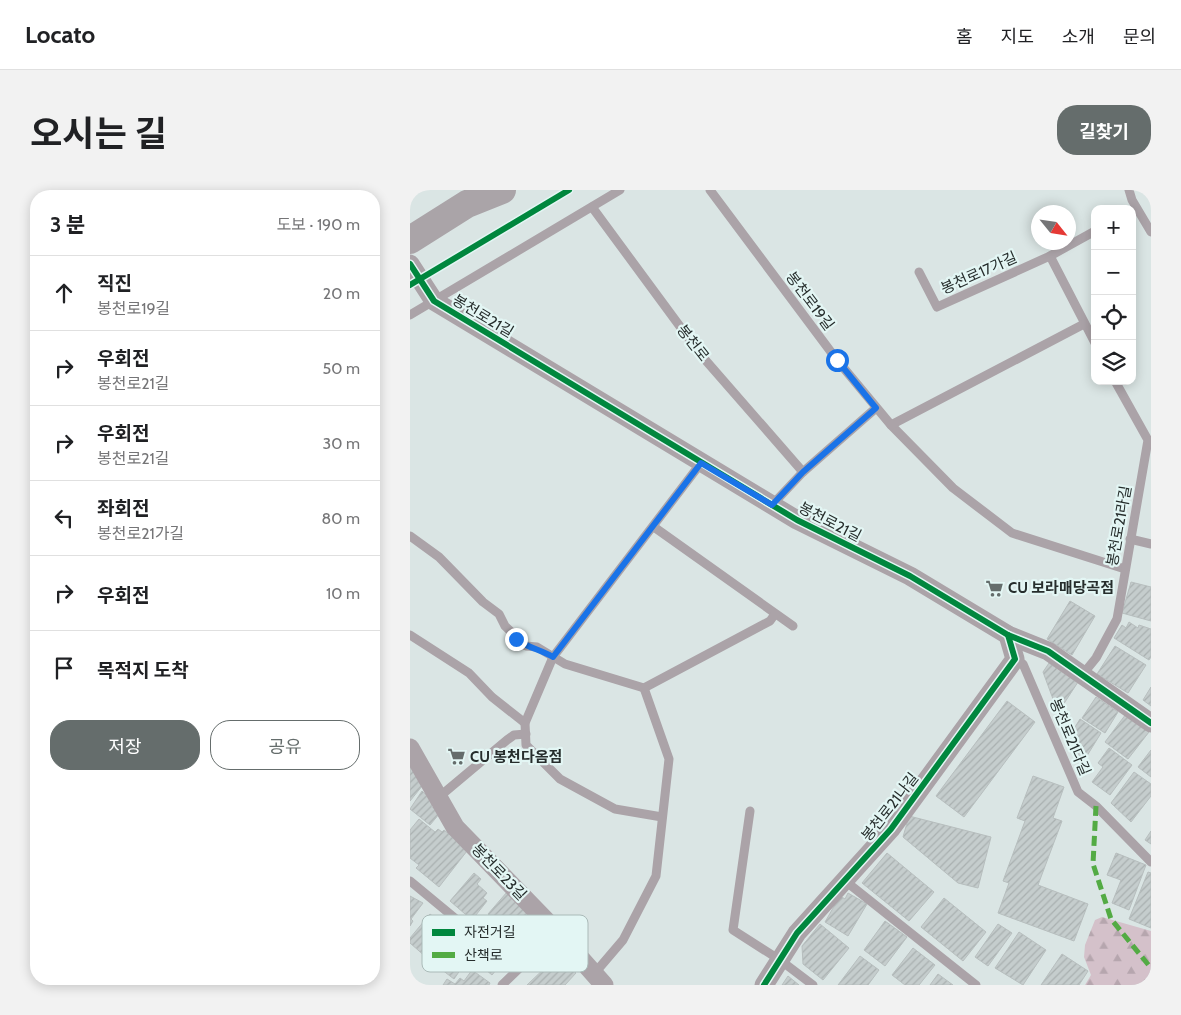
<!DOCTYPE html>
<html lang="ko">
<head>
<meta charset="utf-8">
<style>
	:root { --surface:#fff; --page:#f2f2f2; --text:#202124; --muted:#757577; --line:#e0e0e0; --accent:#656d6c }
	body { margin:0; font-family:Cabin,"Noto Sans KR",sans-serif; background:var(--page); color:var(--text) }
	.controls { position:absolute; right:15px; top:15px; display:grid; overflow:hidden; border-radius:10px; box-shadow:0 2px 12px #0003 }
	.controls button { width:45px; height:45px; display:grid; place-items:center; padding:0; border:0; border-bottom:1px solid var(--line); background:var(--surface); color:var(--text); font:25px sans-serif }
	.compass { position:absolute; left:621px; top:15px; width:45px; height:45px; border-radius:50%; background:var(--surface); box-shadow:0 2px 12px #0003; rotate:120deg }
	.stop { position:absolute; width:15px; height:15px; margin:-11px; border:4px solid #1a73e8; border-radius:50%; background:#fff }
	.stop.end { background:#1a73e8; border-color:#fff; box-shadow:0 1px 5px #0008 }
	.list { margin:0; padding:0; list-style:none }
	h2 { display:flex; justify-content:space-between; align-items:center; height:65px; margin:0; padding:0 20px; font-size:21px }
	h2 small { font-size:16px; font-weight:400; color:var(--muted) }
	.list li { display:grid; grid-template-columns:32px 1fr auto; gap:15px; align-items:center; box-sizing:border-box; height:75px; padding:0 20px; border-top:1px solid var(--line) }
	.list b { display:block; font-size:19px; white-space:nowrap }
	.list p { margin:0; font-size:16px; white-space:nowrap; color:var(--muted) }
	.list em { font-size:16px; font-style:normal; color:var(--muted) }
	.actions { display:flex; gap:10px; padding:15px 20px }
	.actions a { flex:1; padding:11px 0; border:1px solid var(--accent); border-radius:20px; text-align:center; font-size:18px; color:var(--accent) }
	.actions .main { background:var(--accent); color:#fff }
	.icon { flex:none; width:28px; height:28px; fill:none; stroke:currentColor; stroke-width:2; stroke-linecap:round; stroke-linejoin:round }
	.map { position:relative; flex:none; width:741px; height:795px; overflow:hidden; border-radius:20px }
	header { display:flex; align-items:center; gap:30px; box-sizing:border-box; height:70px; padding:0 25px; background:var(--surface); border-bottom:1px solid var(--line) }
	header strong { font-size:24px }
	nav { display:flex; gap:28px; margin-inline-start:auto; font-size:18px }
	.intro { display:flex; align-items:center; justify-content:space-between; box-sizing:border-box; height:120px; padding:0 30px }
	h1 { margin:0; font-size:35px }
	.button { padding:12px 22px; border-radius:20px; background:var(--accent); color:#fff; font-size:18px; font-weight:700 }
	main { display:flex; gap:30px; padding:0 30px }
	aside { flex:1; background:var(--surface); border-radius:20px; box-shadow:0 2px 12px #0003 }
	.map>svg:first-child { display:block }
	.forest { fill:url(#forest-firs) }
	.building { fill:url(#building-hatch); stroke:#b7bebe }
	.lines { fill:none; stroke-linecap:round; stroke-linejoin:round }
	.lane { stroke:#aba3a8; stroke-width:9 }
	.street { stroke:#aba3a8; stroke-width:19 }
	.primary { stroke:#aaa4a8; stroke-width:28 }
	.quiet { stroke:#53ab44; stroke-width:5; stroke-dasharray:10 5; stroke-linecap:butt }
	.cycleway-casing { stroke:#e3f6f4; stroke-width:9 }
	.cycleway { stroke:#00873e; stroke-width:6 }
	.route { stroke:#1a73e8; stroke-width:6 }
	.labels { text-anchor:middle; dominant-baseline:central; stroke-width:4.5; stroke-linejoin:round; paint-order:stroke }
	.street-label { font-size:15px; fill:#262d2c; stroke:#e3f6f4 }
	.poi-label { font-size:15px; font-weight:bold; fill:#262d2c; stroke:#e3f6f4; text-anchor:start }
	.key { fill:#e3f6f4; stroke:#aabab8; stroke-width:1 }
	.key-label { font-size:14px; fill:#262d2c }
</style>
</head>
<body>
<header>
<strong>Locato</strong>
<nav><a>홈</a><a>지도</a><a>소개</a><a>문의</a></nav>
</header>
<div class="intro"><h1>오시는 길</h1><a class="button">길찾기</a></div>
<main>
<aside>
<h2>3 분<small>도보 · 190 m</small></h2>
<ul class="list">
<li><svg class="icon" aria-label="ahead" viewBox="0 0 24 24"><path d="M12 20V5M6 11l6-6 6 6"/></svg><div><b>직진</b><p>봉천로19길</p></div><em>20 m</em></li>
<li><svg class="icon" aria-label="right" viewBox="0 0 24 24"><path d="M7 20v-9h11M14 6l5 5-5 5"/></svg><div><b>우회전</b><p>봉천로21길</p></div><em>50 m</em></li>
<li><svg class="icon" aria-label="right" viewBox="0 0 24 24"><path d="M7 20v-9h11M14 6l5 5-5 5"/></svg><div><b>우회전</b><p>봉천로21길</p></div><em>30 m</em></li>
<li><svg class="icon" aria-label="left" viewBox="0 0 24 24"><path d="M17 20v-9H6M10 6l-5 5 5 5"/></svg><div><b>좌회전</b><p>봉천로21가길</p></div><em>80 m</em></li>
<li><svg class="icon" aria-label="right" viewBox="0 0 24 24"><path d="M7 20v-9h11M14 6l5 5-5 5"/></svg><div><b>우회전</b></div><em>10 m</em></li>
<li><svg class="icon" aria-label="arrive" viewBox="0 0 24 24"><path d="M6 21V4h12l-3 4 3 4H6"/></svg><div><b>목적지 도착</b></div></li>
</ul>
<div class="actions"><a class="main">저장</a><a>공유</a></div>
</aside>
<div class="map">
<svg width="741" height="795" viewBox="0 0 741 795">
	<defs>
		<pattern id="forest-firs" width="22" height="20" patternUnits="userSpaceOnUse" patternTransform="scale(1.25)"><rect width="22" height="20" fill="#d4c1ca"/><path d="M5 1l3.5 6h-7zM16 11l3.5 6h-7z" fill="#b6a6ae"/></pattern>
		<pattern id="building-hatch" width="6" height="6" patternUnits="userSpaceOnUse" patternTransform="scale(1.25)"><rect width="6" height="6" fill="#c5cdcd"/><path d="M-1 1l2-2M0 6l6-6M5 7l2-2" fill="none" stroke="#a9b0b0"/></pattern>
	</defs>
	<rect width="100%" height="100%" fill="#dae5e4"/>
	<!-- forest -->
	<polygon class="forest" points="692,727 741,741 741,795 675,795 681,785 674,767 675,755 685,730"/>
	<!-- building -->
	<g class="building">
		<polygon points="721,392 741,397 741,431 712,423"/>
		<polygon points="660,411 685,426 662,465 637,449"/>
		<polygon points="719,432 728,438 729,435 741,439 741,467 739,470 704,448 712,435 716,438"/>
		<polygon points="705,456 736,475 718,503 687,484"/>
		<polygon points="639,473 668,492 653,515 643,509 633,482"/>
		<polygon points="741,497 741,516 733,510"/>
		<polygon points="686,507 708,522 695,543 672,528"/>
		<polygon points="597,511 625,532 554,627 526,606"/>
		<polygon points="716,524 739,542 718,569 695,552"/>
		<polygon points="670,529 691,543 675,569 667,564 662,542"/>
		<polygon points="699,558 722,575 700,605 682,592 693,577 688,573"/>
		<polygon points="741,560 741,587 728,577"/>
		<polygon points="0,576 13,595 0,611"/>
		<polygon points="724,582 741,594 741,606 721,632 701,613"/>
		<polygon points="623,586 654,597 643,628 652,631 628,695 678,714 664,751 588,723 599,693 593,691 615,631 607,628"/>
		<polygon points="12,601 24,612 21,616 30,623 20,635 0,619"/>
		<polygon points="499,626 581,647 568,698 548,693 493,647"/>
		<polygon points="9,629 25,642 28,639 32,642 34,640 55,657 57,661 29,697 6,678 9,675 0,668 0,640"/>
		<polygon points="741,641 741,654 735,650"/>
		<polygon points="477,663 524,702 499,731 452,693"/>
		<polygon points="706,663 736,675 719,720 702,713 711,690 697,685"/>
		<polygon points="738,682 741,683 741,738 719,729"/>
		<polygon points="64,683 71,689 67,694 77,703 73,708 77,711 62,730 40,711"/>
		<polygon points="97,702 122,725 120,728 124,733 82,785 65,771 87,743 79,736 84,729 78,724"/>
		<polygon points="438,703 457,714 438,746 415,732 430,706 435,709"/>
		<polygon points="0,706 13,713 1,729 3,731 0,736"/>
		<polygon points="534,708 576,742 553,771 511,737"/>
		<polygon points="20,724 40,740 17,768 0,753 0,748"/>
		<polygon points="475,731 497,747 475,776 454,760"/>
		<polygon points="410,734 439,758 413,790 393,774 392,756"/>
		<polygon points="588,734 602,743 578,776 565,767"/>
		<polygon points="609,742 636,760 613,795 585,778"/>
		<polygon points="48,750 62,763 44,789 23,773 33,759 35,760 42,751 46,753"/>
		<polygon points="503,758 525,775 509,795 495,795 482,785"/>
		<polygon points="652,764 678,781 669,795 631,795"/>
		<polygon points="450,766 469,780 458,795 428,795"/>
		<polygon points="155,772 166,783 155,795 117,795 140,773 147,780"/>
		<polygon points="62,780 80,793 79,795 33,795 37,789 45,794 50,788 54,791"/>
		<polygon points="528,784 543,795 520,795"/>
		<polygon points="378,786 389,795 372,795"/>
		<polygon points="0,787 7,793 6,795 0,795"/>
	</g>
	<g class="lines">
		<!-- lane -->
		<g class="lane">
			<polyline points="300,0 427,170 481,235 543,298 602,343 715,379"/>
			<polyline points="719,0 722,10 741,42"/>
			<polyline points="182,17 291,165 393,282"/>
			<polyline points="640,66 685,153"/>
			<polyline points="509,82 527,117 640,66 685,41"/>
			<polyline points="0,125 210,0"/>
			<polyline points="481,235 674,134"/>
			<polyline points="362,315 393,282 466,218"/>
			<polyline points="244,337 383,436"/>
			<polyline points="0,346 29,367 73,412 89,424 95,436 116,456 127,457 155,474 234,498 360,431 365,424"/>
			<polyline points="720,349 741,354"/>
			<polyline points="0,445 59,483 82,507 115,533"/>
			<polyline points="605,469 613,474 668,602 686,616 741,672"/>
			<polyline points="673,484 686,468 707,429 738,250 705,191"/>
			<polyline points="29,607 97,550 104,545 116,544"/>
			<polyline points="340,621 323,740 370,770 403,795"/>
			<polyline points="252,627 205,619 150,589 116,555 115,533 143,467 291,273"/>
			<polyline points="434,690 566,795"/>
			<polyline points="0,691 58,739"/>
			<polyline points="184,784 213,750 246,686 259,569 234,498"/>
			<polyline points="92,795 147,742"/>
		</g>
		<!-- street -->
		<g class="street">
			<polyline points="0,74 24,111 387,330 500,386 598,445 638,461 741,533"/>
			<polyline points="0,558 45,637 147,742 194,795"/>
			<polyline points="354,795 387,743 481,639 605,469 598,445"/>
		</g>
		<!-- primary -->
		<polyline class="primary" points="0,50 57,14 92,0"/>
		<!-- quiet -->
		<polyline class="quiet" points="686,616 683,674 701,729 741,778"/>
		<defs>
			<g id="cycleway">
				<polyline points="0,74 24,111 387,330 500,386 598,445 638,461 741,533"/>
				<polyline points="0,95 159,0"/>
				<polyline points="354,795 387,743 481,639 605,469 598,445"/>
			</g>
		</defs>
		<!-- cycleway casing -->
		<use href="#cycleway" class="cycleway-casing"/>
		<!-- cycleway -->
		<use href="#cycleway" class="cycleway"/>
	</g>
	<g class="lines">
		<!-- route -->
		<path class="route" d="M106,449C118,458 129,459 143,467L291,273L362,315L393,282L466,218L427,170"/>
	</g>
	<!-- icons -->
	<defs>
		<symbol id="supermarket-bare" viewBox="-9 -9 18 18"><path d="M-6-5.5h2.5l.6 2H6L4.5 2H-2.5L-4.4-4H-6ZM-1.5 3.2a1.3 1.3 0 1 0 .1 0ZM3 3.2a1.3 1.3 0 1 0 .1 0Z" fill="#656d6c" stroke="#e3f6f4" stroke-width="2.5" paint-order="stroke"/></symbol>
	</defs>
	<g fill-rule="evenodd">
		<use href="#supermarket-bare" x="572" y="386" width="25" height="25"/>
		<use href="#supermarket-bare" x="34" y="554" width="25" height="25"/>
	</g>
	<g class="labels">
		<!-- street labels -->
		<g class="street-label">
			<text transform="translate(569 83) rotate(-24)">봉천로17가길</text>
			<text transform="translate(400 111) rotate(53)">봉천로19길</text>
			<text transform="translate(73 126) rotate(31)">봉천로21길</text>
			<text transform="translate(283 153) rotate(52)">봉천로</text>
			<text transform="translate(420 332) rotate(27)">봉천로21길</text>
			<text transform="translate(709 336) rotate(-80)">봉천로21라길</text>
			<text transform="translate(660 547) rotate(67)">봉천로21다길</text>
			<text transform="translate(480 617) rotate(-52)">봉천로21나길</text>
			<text transform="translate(89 682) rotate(46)">봉천로23길</text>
		</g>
		<!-- poi labels -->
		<g class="poi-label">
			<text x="598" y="398">CU 보라매당곡점</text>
			<text x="60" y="567">CU 봉천다옴점</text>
		</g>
	</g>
	<!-- legend -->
	<rect x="12" y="725" width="166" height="57" rx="8" class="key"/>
	<rect x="22" y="739" width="23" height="7" fill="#00873e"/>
	<rect x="22" y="762" width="23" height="6" fill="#53ab44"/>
	<g class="key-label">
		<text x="54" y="747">자전거길</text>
		<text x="54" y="770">산책로</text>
	</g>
</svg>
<div class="controls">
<button>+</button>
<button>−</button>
<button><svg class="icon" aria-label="locate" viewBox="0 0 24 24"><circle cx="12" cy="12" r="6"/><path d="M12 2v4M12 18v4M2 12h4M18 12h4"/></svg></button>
<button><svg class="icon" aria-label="layers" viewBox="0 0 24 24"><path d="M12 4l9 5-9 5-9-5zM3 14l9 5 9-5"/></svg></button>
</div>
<svg class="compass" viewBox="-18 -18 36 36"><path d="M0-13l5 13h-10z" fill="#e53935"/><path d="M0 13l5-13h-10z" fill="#757577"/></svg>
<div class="stop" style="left:427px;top:170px"></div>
<div class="stop end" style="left:106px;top:449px"></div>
</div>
</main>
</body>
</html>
